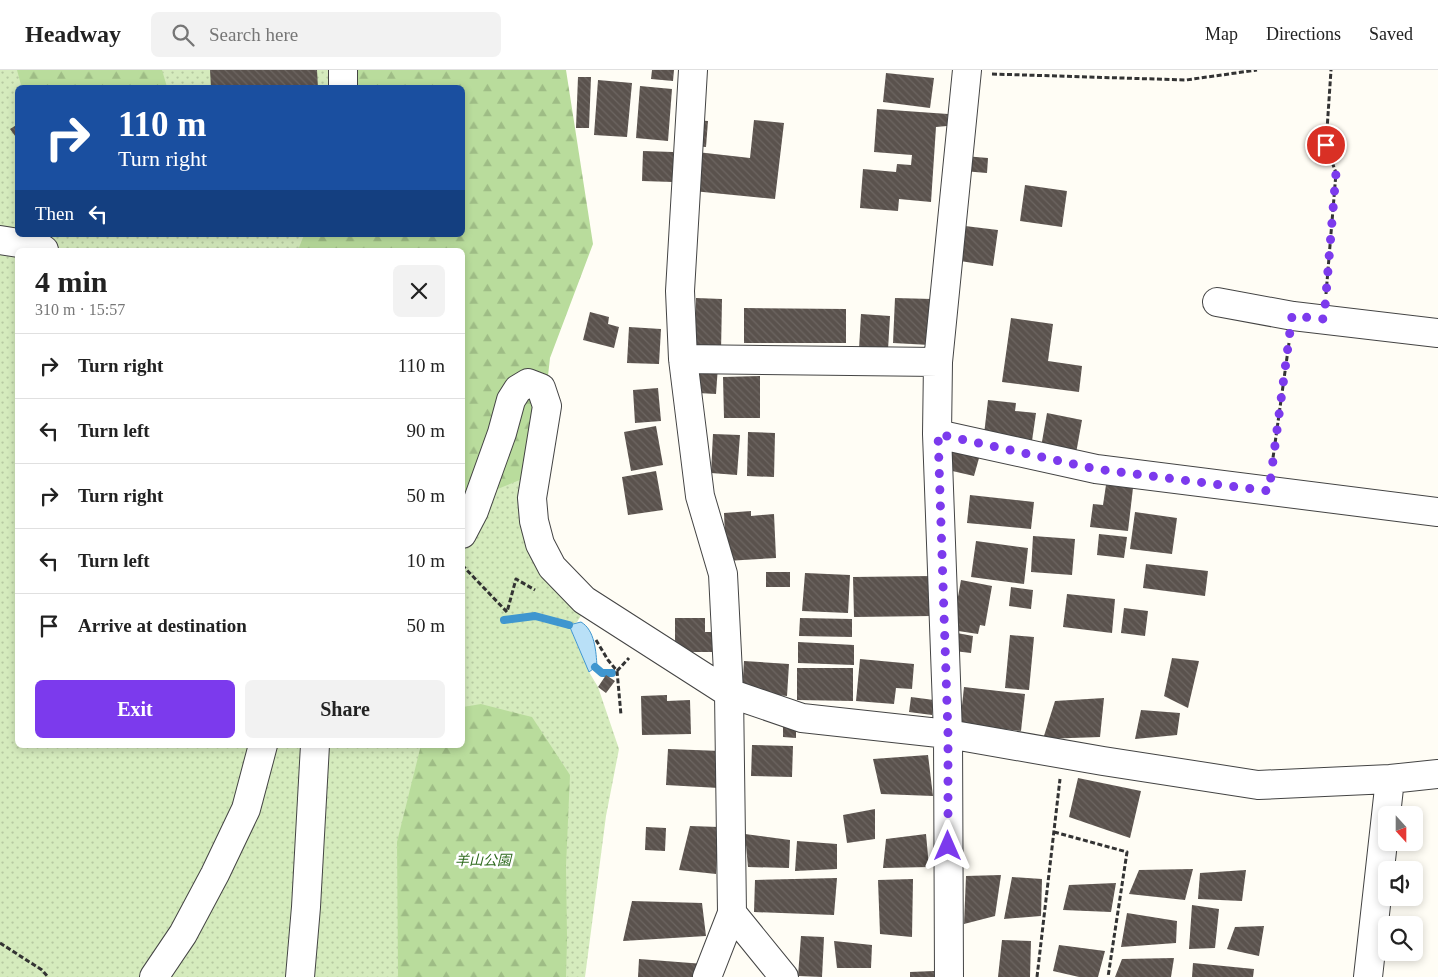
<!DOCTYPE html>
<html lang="en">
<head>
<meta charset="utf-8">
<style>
	body { margin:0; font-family:"Times New Roman","Noto Sans JP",serif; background:#f2f2f2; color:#222; height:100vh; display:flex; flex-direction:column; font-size:19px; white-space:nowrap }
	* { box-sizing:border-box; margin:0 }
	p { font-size:16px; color:#767676 }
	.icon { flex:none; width:28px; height:28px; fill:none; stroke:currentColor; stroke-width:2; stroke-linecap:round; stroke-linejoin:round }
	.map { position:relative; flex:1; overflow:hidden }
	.sheet { position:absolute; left:15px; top:178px; width:450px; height:500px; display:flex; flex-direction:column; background:#fff; border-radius:8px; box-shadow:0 2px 8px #0003 }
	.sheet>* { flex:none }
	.guide { position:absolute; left:15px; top:15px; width:450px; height:152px; border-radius:8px; box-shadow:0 2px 8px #0003; background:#1a4fa0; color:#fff; overflow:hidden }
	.needle { width:32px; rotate:159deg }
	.tools { position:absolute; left:1378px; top:736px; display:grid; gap:10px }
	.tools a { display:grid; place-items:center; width:45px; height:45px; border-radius:8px; background:#fff; box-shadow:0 2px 8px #0003; font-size:25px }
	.pin { position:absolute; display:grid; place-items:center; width:42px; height:42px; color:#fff; margin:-21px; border:2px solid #fff; border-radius:50%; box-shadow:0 1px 5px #0007 }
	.me { position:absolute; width:55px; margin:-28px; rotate:0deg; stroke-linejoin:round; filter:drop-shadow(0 0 4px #0008) }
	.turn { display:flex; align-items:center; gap:18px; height:105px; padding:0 20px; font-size:22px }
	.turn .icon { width:65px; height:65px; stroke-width:2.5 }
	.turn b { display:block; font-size:35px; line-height:42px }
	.then { display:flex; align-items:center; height:48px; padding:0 20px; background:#0003; gap:10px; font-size:19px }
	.round { display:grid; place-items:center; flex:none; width:52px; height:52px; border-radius:8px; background:#f2f2f2 }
	.head { display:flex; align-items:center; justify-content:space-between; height:85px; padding:0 20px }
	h1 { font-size:30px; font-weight:800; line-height:38px }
	.primary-button { display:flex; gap:10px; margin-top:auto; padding:10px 20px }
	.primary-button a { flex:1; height:58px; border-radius:8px; background:#7c3aed; color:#fff; font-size:20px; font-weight:800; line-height:58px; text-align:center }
	.primary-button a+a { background:#f2f2f2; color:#222 }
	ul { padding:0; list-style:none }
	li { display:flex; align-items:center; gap:15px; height:65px; padding:0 20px; border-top:1px solid #e0e0e0 }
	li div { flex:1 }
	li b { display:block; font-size:19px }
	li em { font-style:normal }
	header { display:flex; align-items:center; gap:30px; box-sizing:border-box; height:70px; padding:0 25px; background:#fff; border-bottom:1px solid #e0e0e0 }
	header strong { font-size:24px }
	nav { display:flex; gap:28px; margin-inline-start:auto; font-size:18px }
	.search { width:350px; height:45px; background:#f2f2f2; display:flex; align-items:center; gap:12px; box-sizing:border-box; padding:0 18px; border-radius:8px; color:#767676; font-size:19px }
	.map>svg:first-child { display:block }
	.grass { fill:url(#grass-dots); fill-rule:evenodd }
	.forest { fill:url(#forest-firs) }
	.water { fill:#b9e0f7; stroke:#3f96cf }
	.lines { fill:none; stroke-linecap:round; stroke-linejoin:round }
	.stream { stroke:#3f96cf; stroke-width:8 }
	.building { fill:url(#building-back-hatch) }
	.minor-casing { stroke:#444; stroke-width:30 }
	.path { stroke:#333; stroke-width:3; stroke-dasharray:5 2.5; stroke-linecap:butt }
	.minor { stroke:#fff; stroke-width:28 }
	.route { stroke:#7c3aed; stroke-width:9; stroke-dasharray:0 16.2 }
	.labels { text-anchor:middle; stroke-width:5; stroke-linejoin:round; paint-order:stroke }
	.park-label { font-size:14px; font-style:italic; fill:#2f6b1f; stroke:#fff }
</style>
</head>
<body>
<header>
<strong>Headway</strong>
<div class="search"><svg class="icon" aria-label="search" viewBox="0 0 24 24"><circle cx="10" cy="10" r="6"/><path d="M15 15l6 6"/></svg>Search here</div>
<nav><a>Map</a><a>Directions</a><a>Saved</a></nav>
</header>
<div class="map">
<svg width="1438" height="907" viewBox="0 0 1438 907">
	<defs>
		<pattern id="grass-dots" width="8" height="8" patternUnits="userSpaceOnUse" patternTransform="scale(1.25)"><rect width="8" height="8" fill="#d5ebbd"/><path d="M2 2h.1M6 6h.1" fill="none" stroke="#b6c8a1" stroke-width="1.8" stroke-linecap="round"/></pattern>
		<pattern id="forest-firs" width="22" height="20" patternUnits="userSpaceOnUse" patternTransform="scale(1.25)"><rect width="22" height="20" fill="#b9dc9c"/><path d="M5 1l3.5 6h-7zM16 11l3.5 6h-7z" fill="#9ebc85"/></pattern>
		<pattern id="building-back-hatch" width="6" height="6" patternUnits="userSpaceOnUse" patternTransform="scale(1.25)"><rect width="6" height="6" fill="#5a524d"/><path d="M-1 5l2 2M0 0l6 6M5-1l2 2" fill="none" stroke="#6d6662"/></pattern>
	</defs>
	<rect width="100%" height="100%" fill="#fffdf5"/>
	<path class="grass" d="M0 0H523L536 335 523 456 584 541 577 552 569 556 589 602 598 617 619 679 606 746 585 907H0ZM18 18H462V165H18ZM18 180H462V675H18Z"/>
	<path class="forest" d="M17 0H162L167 17H25L21 15Z
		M333 0H566L593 174 550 288 541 368 532 405 463 433 462 180H298L304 165H462V18L333 17Z
		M481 634 532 647 570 705 566 796 567 869 566 907H398L397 772 421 675H462L463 637Z"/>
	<path class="water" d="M581 552C595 560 596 582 597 596L589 602 569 555Z"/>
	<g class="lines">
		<path class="stream" d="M504 550 535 546 569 555
			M595 597 602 603H612"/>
	</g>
	<path class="building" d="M210 0H317L318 18H211Z
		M652 0H674L673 11 651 9Z
		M886 3 934 8 930 38 883 32Z
		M578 7H591L589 58H576Z
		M598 10 632 13 627 67 594 65Z
		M640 16 672 19 668 71 636 68Z
		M877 39 948 44 947 56 936 57 931 132 899 129 898 141 860 138 863 99 896 102 897 94 911 95 912 85 874 82Z
		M695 50 708 51 706 77 693 76Z
		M754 50 784 53 775 129 693 121 697 82 750 88Z
		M18 54V70L10 59Z
		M643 81 673 82V112L642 111Z
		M964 86 988 88 987 103 963 101Z
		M1025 115 1067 121 1062 157 1020 151Z
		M965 156 998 160 993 196 960 191Z
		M696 228 722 229 721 282H696Z
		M895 228 932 229 930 275 893 273Z
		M744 238 846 239V273H744Z
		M590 242 609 247 608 254 619 257 614 278 583 270Z
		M861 244 890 246 888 280 859 279Z
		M1011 248 1053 254 1048 291 1082 296 1079 322 1002 312Z
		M629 257 661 259 659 294 627 293Z
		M699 296H718L716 324 698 323Z
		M760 306V348H724L723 307Z
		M658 318 661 351 635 353 633 320Z
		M988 330 1016 333 1015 341 1036 343 1031 378 983 373Z
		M1047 343 1082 350 1075 389 1040 383Z
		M656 356 663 395 631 401 624 362Z
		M748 362 775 363 774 407 747 406Z
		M713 364 740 365 737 405 711 403Z
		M954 374 981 381 974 406 948 400Z
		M656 401 663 440 628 445 622 407Z
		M1106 415 1133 418 1128 461 1090 457 1093 434 1103 435Z
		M970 425 1034 432 1031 459 967 453Z
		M751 441V446L774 444 776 488 726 491 724 443Z
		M1135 442 1177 448 1172 484 1130 479Z
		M1099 464 1127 467 1124 488 1097 485Z
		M1033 466 1075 469 1072 505 1031 502Z
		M976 471 1028 478 1024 514 971 507Z
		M1146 494 1208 501 1205 526 1143 518Z
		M766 502H790V517H766Z
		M805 503 850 505 848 543 802 541Z
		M931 506V546L854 547 853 507Z
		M961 510 992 516 985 556 980 555 978 564 952 560Z
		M1011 517 1033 520 1031 539 1009 536Z
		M1067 524 1115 529 1112 563 1063 557Z
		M1124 538 1148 541 1145 566 1121 563Z
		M675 548H705V562H714V582H675Z
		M800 548 852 549V567L799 566Z
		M957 563 973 566 971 583 954 581Z
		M1010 565 1034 567 1029 620 1005 618Z
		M798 572 854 575V595L798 593Z
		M1172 588 1199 591 1188 638 1164 626Z
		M860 589 914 594 912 619 896 618 894 634 856 631Z
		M744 591 789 594 787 626 742 622Z
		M797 598H853V631L797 630Z
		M606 605 615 611 606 623 598 617Z
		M964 617 1025 624 1021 661 960 654Z
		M667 625V631L690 630 691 664 642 665 641 626Z
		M911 627 934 630 932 645 909 642Z
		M1104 628 1100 667 1043 669 1055 631Z
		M1141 640 1180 643 1177 665 1135 669Z
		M783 651 796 652V668L783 667Z
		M752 675 793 676 792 707 751 706Z
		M668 679 721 681 719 718 666 715Z
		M928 685 933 726 881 724 873 689Z
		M1078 708 1141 721 1130 768 1069 747Z
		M875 739V769L847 773 843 745Z
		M690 756 719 757 716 804 679 800Z
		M646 757 666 758 665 781 645 780Z
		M745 764 790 770 789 798 748 797Z
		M926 764 929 797 883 798 886 769Z
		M797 771 837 774V799L795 801Z
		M1193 799 1185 830 1129 824 1139 800Z
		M1246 800 1242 831 1198 829 1200 803Z
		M1001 805 995 846 964 854 966 806Z
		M1012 807 1042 809 1041 846 1004 849Z
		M837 808 834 845 754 842 755 810Z
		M913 809 912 867 880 864 878 810Z
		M1116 813 1111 842 1063 840 1069 815Z
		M632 831 702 833 706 866 623 871Z
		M1192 835 1219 839 1215 878 1189 879Z
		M1127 843 1177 851 1176 873 1121 877Z
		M1264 856 1259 886 1227 879 1235 857Z
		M801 866 824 867 822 907 798 906Z
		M1002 870 1031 871 1030 907H998Z
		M834 871 872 875 871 898H837Z
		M1059 875 1105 881 1098 907H1079L1053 901Z
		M1174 888 1171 907H1115L1122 889Z
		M639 889 704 894 699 907H638Z
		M1193 893 1254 899 1253 907H1192Z
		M934 901V907H910V902Z"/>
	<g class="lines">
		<g class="minor-casing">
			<path id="minor" d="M693 0 680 221 683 289 700 426 723 504 729 623 732 843 707 907
				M343 18V0
				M0 170 38 176 44 180
				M1217 232 1293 246 1438 263
				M683 289 938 292
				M937 364 1096 399 1438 442
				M462 464 474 441 502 363 511 330 518 319 528 313 541 318 547 336 532 428 534 451 540 474 552 497 584 530 729 623 802 648 948 664 1103 691 1258 715 1390 709 1438 704
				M732 843 784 907
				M154 907 183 864 215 804 246 739 263 675
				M300 907 306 837 315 675
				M949 907 948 664 937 364 938 292 967 0
				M1368 907 1390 709"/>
		</g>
		<path class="path" d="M992 4 1186 10 1257 0
			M1326 224 1336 103 1326 75 1331 0
			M1272 395 1289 273
			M462 495 507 542 516 509 535 520
			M596 570 608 590 617 601 621 645
			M617 601 629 588
			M1054 762 1127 782 1108 907
			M0 873 42 900 48 907
			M1037 907 1060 709"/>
		<use href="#minor" class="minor"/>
	</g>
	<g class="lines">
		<path class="route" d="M948 776V664L938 364 1096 399 1269 421 1292 246 1324 249 1336 103 1326 75"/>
	</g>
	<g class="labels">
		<g class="park-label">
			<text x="483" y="795">羊山公園</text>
		</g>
	</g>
</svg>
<div class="tools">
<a><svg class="needle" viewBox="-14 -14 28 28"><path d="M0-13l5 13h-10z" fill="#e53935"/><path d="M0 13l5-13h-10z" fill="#767676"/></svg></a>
<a><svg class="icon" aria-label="sound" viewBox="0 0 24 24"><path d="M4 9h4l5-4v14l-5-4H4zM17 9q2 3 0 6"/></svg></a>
<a><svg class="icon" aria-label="search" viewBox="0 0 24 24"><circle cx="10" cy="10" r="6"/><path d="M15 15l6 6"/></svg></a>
</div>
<div class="pin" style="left:1326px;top:75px;background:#d93025"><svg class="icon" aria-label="arrive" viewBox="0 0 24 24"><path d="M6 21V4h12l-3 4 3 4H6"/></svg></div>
<svg class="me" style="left:948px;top:776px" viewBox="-20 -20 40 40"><path d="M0-17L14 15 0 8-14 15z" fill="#7c3aed" stroke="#fff" stroke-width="4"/></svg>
<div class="guide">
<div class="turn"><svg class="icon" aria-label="right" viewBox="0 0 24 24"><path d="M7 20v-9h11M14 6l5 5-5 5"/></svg><div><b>110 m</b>Turn right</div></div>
<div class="then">Then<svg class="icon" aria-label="left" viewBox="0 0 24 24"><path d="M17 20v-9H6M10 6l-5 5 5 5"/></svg></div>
</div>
<section class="sheet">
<div class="head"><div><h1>4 min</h1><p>310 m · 15:57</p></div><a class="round"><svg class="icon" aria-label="close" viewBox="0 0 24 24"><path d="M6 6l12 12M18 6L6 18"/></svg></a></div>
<ul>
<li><svg class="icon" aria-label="right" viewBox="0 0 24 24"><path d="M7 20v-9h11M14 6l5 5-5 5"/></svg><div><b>Turn right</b></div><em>110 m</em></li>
<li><svg class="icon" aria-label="left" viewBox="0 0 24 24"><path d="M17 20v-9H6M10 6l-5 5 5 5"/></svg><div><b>Turn left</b></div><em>90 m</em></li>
<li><svg class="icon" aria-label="right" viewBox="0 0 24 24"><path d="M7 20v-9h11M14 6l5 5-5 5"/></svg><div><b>Turn right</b></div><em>50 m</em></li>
<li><svg class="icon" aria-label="left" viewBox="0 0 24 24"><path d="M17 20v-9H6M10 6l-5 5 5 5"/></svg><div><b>Turn left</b></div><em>10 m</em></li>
<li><svg class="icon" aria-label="arrive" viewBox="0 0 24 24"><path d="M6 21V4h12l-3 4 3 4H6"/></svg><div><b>Arrive at destination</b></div><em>50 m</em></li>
</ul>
<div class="primary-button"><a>Exit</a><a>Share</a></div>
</section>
</div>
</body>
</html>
